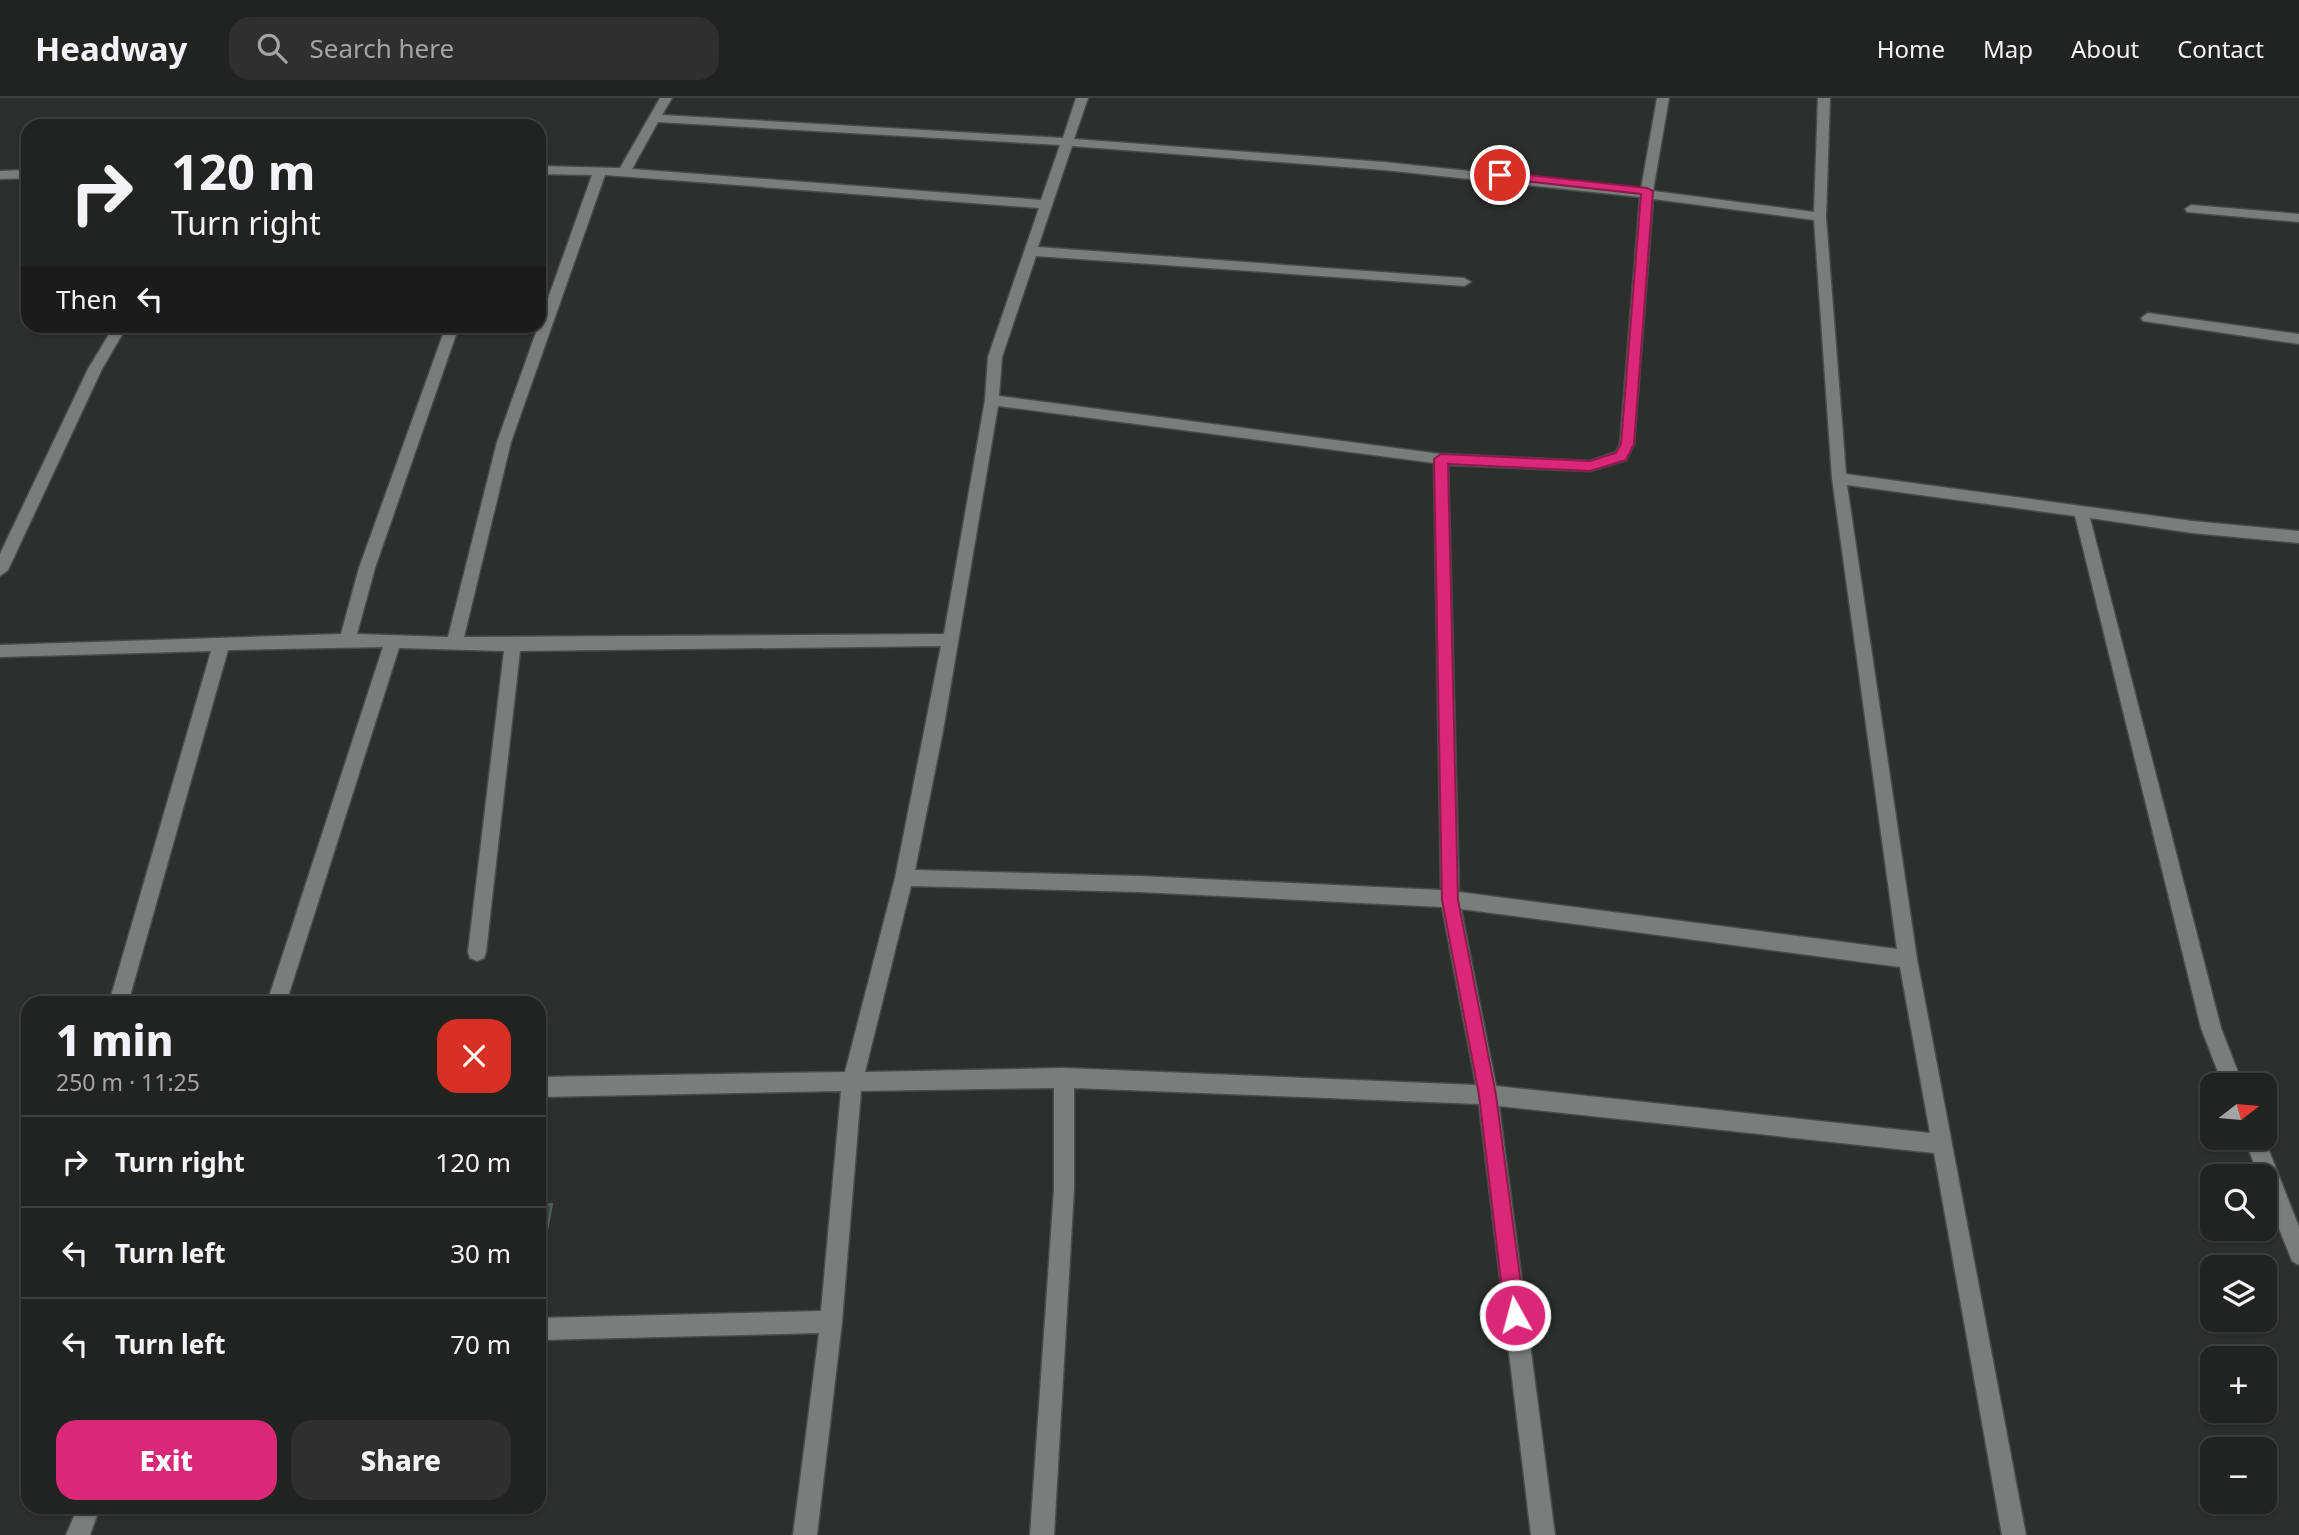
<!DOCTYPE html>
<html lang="en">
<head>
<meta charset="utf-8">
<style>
	body { margin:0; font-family:"Noto Sans",sans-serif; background:#2d302e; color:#f1f3f6; height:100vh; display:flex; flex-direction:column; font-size:26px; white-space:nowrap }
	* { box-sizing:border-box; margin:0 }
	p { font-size:23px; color:#a2a4a5 }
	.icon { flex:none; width:38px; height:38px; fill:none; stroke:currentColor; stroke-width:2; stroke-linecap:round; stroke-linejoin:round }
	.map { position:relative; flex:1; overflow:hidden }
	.sheet { position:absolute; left:21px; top:898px; width:525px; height:518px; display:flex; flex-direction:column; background:#202421; border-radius:21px; box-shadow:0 2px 5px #0004,0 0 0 2px #3d413f }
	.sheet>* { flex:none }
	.hud { position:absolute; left:21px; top:21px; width:525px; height:214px; border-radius:21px; box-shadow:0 2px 5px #0004,0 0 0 2px #3d413f; background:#202421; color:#f1f3f6; overflow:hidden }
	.needle { width:46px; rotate:74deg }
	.tools { position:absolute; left:2200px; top:975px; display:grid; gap:14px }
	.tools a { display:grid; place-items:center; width:77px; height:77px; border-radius:14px; background:#202421; box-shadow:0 2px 5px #0004,0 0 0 2px #3d413f; font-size:35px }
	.pin { position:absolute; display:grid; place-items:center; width:60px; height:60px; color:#fff; margin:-30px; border:4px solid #fff; border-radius:50%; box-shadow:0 2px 7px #0007 }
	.me { position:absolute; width:77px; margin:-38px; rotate:353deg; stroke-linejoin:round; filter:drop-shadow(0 0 5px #0008) }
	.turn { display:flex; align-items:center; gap:24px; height:147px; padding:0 35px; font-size:32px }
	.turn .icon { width:91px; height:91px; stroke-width:2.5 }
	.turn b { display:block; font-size:49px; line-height:60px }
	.then { display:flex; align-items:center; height:66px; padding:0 35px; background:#0003; gap:14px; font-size:26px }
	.round { display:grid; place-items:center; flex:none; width:74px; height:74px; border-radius:21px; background:#2d302e }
	.headline { display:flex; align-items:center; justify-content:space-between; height:119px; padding:0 35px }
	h1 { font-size:42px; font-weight:800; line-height:52px }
	.cta { display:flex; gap:14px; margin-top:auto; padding:14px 35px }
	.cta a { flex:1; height:80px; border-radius:21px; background:#db2777; color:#fff; font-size:28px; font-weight:800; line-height:80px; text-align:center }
	.cta a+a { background:#2d302e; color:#f1f3f6 }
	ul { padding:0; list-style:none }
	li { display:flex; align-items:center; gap:21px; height:91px; padding:0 35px; border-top:2px solid #3d413f }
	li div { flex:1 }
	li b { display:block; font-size:26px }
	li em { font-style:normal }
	header { display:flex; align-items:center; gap:42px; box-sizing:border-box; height:98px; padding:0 35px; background:#202421; border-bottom:2px solid #3d413f }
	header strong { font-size:33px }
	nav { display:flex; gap:38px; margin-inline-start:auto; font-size:24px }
	.search { width:490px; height:63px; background:#2d302e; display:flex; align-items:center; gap:18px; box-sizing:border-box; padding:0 24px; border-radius:21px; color:#a2a4a5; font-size:26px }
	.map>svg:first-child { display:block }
	.building { fill:#32503b; stroke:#595e5a; stroke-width:2 }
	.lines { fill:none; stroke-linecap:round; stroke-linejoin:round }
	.street-casing { stroke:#484c49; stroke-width:3 }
	.street { fill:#787e79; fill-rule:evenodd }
	.route { fill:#db2777; stroke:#8e194d; stroke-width:2 }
</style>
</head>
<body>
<header>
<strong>Headway</strong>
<div class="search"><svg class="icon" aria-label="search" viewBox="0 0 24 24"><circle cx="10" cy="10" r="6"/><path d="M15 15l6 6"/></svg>Search here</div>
<nav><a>Home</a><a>Map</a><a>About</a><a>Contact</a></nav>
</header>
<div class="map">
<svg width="2299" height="1437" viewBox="0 0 2299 1437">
	<rect width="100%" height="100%" fill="#2b302c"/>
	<path class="building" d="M552 1106 539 1176V1107Z"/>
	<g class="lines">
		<g class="street-casing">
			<path id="street" d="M660 0H672L662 17 1063 40 1076 0H1088L1074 41 1384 64 1641 91 1657 0H1669L1653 93 1814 114 1818 0H1830L1826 119 1846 376 2192 423 2299 433V445L2192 435 2090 420 2221 930 2243 987H2223L2201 930 2075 418 1847 387 1917 861 2026 1437H2002L1934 1055 1499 1008 1555 1437H1531L1479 1006 1074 990V1091L1054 1437H1030L1054 1091V990L861 993 842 1224 817 1437H793L819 1235 539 1242V1220L821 1213 841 993 539 999V979L845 974 895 780 941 548 520 553 486 854 484 860 477 863 470 860 468 854 504 553 399 550 286 905H267L383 549 228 552 128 905H109L211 553 0 559V547L341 536 359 470 446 228H459L375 470 357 536 448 539 497 344 592 77 539 76V68L620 70ZM658 24 1060 47 1041 102 632 71ZM1072 48 1384 72 1640 99 1620 346 1616 354 1590 363 1441 356 999 298 1002 259 1036 158 1464 188 1471 184 1464 180 1038 149ZM605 77 1039 110 988 259 985 302 944 536 464 539 511 344ZM1653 101 1814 122 1832 380 1897 851 1459 794 1448 367 1590 373 1626 362 1634 346ZM998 308 1434 365 1441 792 1139 778 915 772 943 633ZM911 788 1139 794 1442 809 1476 987 1064 970 865 974ZM1461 811 1900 869 1930 1035 1496 988Z
				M28 72V80L0 81V73Z
				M2191 107 2299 116V124L2187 114 2185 111Z
				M2148 215 2299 236V246L2143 223 2141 220Z
				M114 228H127L102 271 8 472 0 478V456L88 271Z
				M2244 1040H2264L2299 1129V1167L2292 1163 2264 1093V1078H2259Z
				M78 1409H100L90 1437H66Z"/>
		</g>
		<use href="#street" class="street"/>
	</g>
	<path class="route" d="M1500 74 1647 90 1653 93 1634 346 1626 362 1590 373 1448 366 1458 802 1496 997 1525 1217 1522 1224 1515 1227 1508 1224 1505 1217 1479 997 1442 802 1434 361 1441 356 1590 363 1616 355 1621 346 1641 96 1496 80V75Z"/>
</svg>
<div class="tools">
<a><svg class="needle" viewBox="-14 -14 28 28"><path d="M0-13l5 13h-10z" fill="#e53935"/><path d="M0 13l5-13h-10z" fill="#a2a4a5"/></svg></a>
<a><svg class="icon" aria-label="search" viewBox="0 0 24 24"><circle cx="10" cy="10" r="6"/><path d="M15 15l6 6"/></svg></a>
<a><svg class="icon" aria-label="layers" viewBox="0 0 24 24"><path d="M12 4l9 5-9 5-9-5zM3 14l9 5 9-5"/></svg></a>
<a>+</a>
<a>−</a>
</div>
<div class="pin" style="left:1500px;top:77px;background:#d93025"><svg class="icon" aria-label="arrive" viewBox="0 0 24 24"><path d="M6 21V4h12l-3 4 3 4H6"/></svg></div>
<svg class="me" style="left:1515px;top:1217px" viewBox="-20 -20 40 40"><circle r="17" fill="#db2777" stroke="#fff" stroke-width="3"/><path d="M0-11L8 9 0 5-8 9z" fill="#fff"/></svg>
<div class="hud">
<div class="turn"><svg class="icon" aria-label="right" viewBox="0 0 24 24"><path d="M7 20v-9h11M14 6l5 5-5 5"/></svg><div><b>120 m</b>Turn right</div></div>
<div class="then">Then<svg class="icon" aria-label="left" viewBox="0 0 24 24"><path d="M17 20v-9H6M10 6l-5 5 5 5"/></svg></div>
</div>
<section class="sheet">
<div class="headline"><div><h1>1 min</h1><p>250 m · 11:25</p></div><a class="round" style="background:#d93025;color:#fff"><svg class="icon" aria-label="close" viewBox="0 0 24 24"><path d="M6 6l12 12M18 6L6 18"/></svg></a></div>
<ul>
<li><svg class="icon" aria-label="right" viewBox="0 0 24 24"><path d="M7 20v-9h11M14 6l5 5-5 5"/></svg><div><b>Turn right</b></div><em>120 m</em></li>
<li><svg class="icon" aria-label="left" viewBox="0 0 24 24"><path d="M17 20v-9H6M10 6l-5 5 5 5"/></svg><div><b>Turn left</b></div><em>30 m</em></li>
<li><svg class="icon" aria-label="left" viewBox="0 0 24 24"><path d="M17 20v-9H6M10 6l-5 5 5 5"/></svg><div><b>Turn left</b></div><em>70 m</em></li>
</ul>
<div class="cta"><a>Exit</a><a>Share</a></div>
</section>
</div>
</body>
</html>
